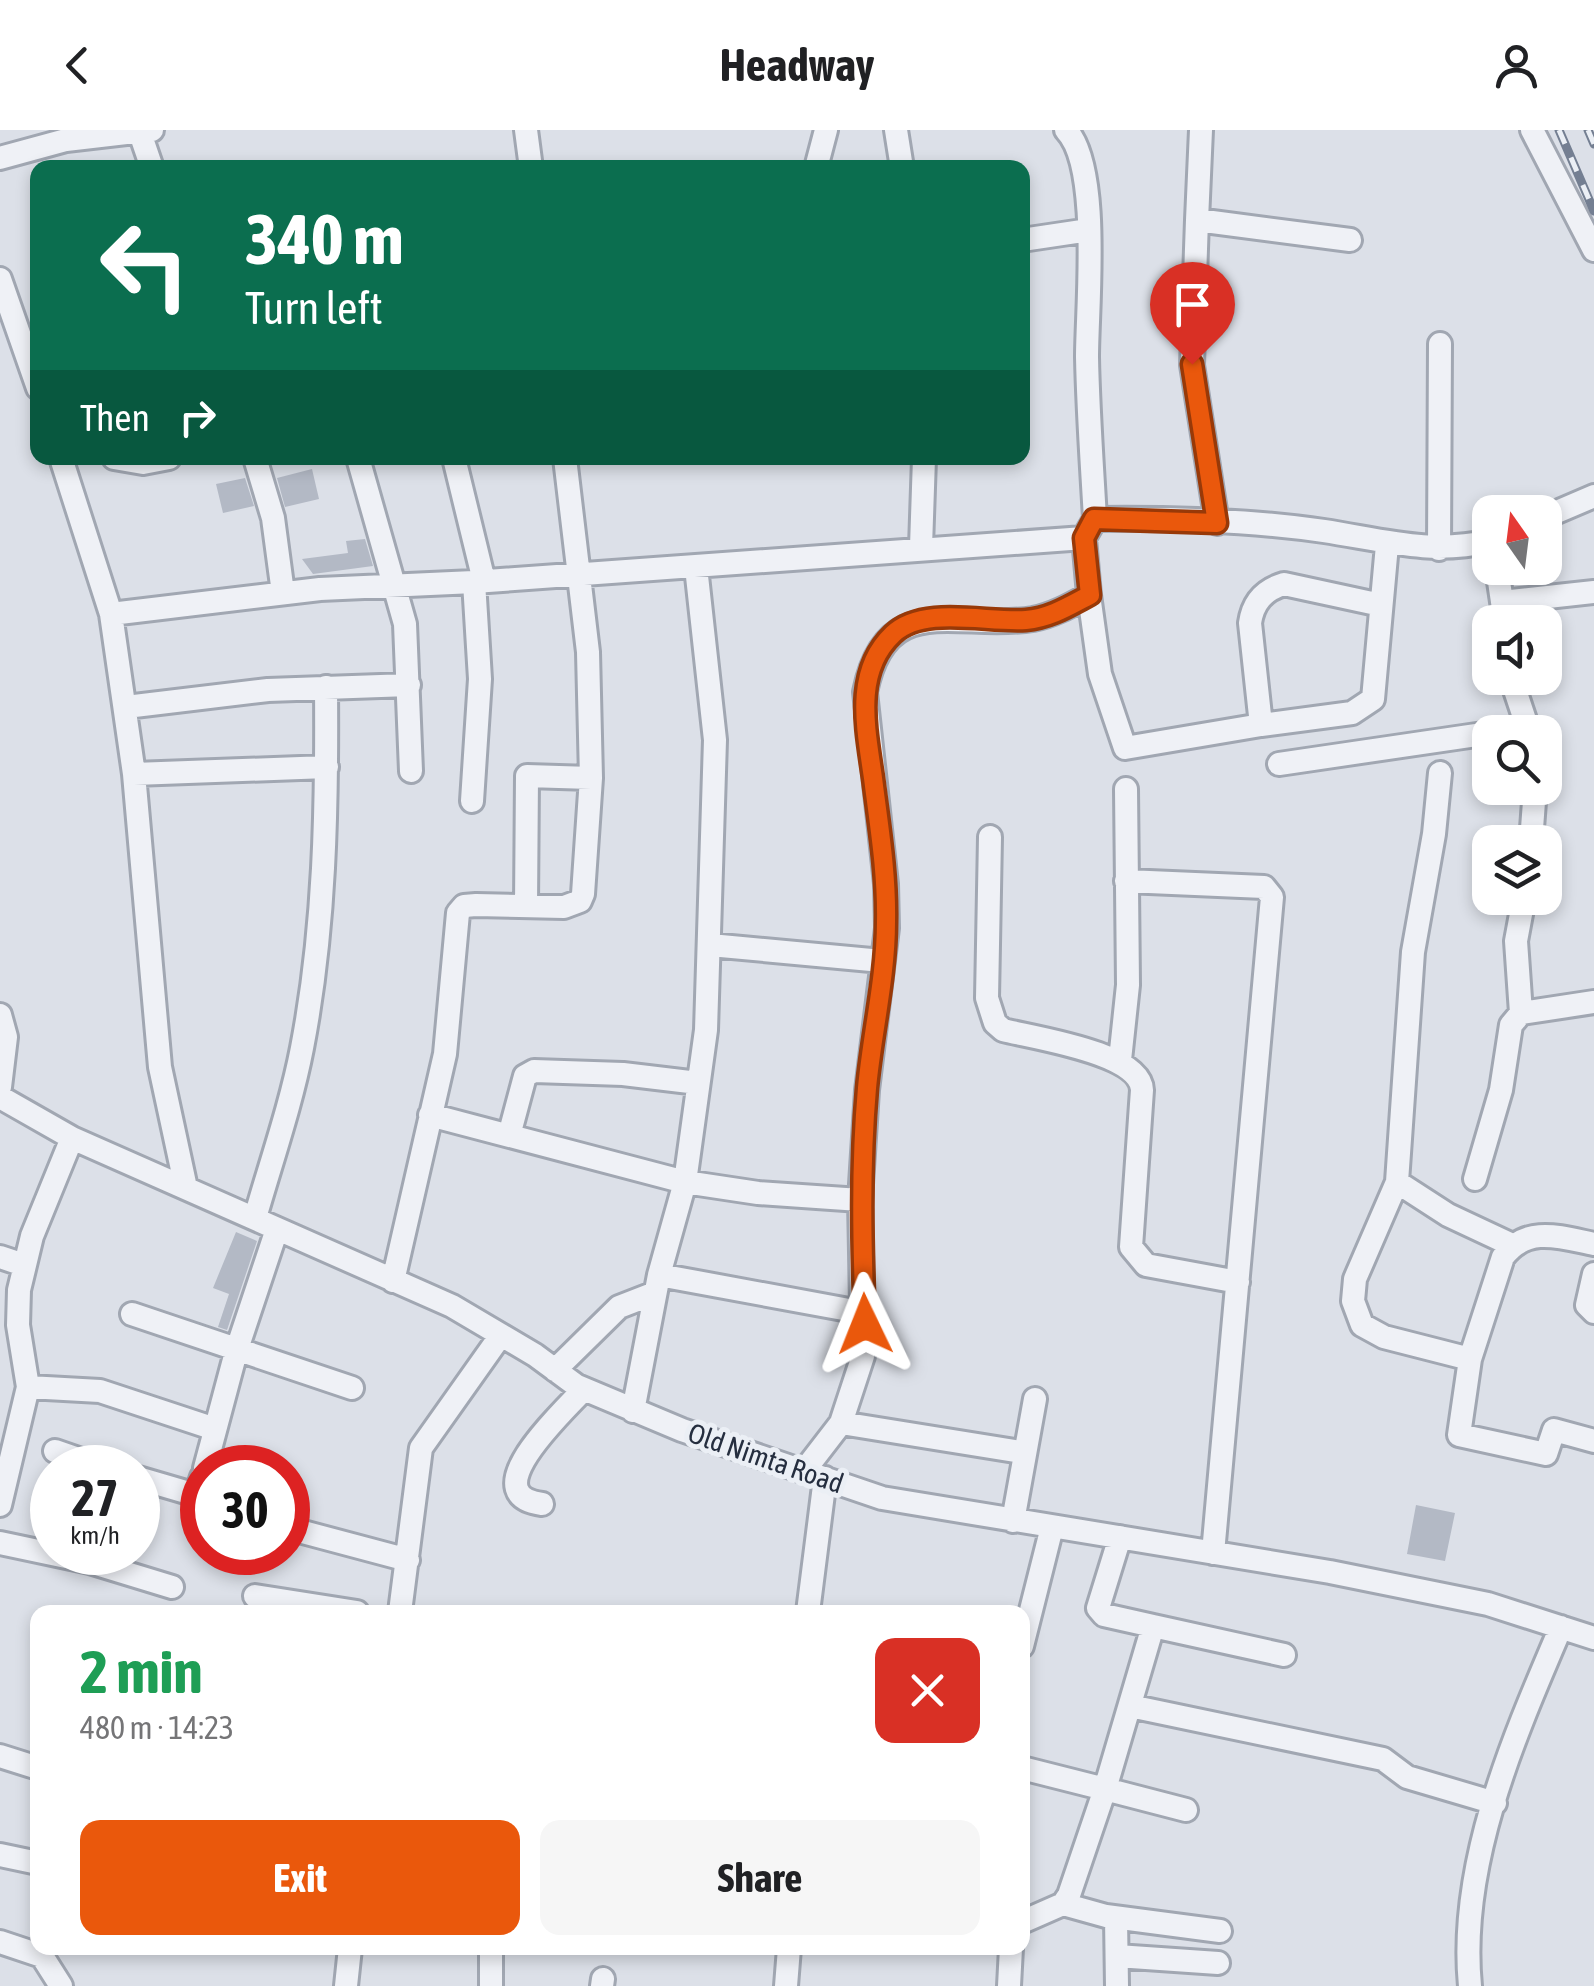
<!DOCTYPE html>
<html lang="en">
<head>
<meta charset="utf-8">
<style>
	body { margin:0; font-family:"Asap Condensed",sans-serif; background:#f6f6f6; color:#202124; height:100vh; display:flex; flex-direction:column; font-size:38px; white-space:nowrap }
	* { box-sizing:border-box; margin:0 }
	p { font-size:32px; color:#757577 }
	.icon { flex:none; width:55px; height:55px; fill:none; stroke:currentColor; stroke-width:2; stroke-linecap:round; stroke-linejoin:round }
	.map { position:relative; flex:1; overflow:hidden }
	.drawer { position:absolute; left:30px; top:1475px; width:1000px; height:350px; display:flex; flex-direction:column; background:#fff; border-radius:20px; box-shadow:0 5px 15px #0003 }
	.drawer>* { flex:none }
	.hud { position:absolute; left:30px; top:30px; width:1000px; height:305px; border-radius:20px; box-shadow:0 5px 15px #0003; background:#0b6e4f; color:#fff; overflow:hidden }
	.needle { width:65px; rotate:346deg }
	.controls { position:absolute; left:1472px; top:365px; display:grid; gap:20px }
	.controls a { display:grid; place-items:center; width:90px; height:90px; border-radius:20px; background:#fff; box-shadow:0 5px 15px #0003; font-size:50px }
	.speed { position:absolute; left:30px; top:1315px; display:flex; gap:20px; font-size:50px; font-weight:700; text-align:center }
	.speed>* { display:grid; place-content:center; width:130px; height:130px; border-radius:50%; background:#fff; box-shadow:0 5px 15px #0003; line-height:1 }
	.speed small { font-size:25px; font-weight:400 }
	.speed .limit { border:15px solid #d22; background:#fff; color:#111 }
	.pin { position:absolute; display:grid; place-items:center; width:85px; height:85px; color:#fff; margin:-102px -42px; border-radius:50% 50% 50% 0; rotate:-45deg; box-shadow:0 0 10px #0007 }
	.pin .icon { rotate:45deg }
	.me { position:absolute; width:110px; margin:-55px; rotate:358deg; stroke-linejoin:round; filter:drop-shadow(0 0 8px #0008) }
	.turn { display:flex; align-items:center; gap:35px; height:210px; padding:0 50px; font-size:45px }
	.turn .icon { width:130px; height:130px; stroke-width:2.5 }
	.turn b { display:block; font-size:70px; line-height:85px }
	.then { display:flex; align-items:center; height:95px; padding:0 50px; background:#0003; gap:20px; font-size:38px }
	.round { display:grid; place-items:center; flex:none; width:105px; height:105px; border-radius:20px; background:#f6f6f6 }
	.summary { display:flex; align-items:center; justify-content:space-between; height:170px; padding:0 50px }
	h1 { font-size:60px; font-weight:700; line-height:75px; color:#1e9e55 }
	.button { display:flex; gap:20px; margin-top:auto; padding:20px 50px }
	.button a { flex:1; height:115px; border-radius:20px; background:#ea580c; color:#fff; font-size:40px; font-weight:700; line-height:115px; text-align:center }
	.button a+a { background:#f6f6f6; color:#202124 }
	header { display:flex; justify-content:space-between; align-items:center; height:130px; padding:0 50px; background:#fff; font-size:45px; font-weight:700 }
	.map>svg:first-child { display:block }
	.building { fill:#b3b9c5 }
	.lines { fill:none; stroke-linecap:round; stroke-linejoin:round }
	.minor-casing { stroke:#a1a7b2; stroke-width:28 }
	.minor { stroke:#eff1f6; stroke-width:22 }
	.rail-casing { stroke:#747f92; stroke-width:9 }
	.rail { stroke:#ebeff5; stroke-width:5; stroke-dasharray:15; stroke-linecap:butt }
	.route-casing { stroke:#983908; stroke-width:25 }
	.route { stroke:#ea580c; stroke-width:18 }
	.labels { text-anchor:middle; stroke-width:10; stroke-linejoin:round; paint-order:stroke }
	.street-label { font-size:28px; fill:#252e3f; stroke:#ebeff5 }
</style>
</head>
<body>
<header><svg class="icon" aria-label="back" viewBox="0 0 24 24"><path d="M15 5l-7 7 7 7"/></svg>Headway<svg class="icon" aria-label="person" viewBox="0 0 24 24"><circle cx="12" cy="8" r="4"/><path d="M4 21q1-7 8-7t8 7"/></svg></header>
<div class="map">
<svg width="1594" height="1856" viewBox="0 0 1594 1856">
	<rect width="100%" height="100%" fill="#dce0e8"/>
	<path class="building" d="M312 339 319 369 285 377 277 348Z
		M245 348 254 376 223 383 216 354Z
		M365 409 373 436 313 444 302 429 348 423 346 411Z
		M236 1102 257 1111 227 1200 218 1197 229 1164 213 1158Z
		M1416 1375 1455 1383 1445 1431 1407 1424Z"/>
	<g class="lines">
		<g class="minor-casing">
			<path id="minor" d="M139 0 152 38
				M526 0 531 38
				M896 0 902 38
				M1066 0C1101 36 1087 176 1087 227 1088 281 1092 335 1095 389
				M1201 0 1197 90 1350 110
				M1532 0 1594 120
				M0 28 66 10 152 0
				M816 38 826 0
				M1197 90 1192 235 1217 393
				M1022 110 1089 100
				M0 149 38 258
				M61 328 111 484 134 644 160 937 186 1058
				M114 328 143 333 169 328
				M255 328 273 388 283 463
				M358 328 405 494 411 641
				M454 328 484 451
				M1545 387 1594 366
				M921 417 924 328
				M1439 419 1440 214
				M1497 438 1505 492
				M1089 465 1100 544 1125 618 1261 595
				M1502 472 1594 462
				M1381 475 1284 454C1264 460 1253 472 1250 493L1261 595 1352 583 1373 569 1387 415
				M111 484 320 459 474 452 1084 408
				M1511 548 1529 602
				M126 577 268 560 409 555
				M1279 634 1490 603
				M1440 643 1434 704 1413 822 1397 1052 1355 1149 1353 1171 1362 1195 1384 1207 1470 1229
				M134 644 327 637
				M472 671 480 549 474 452
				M990 707 987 868 995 893 1003 900C1035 908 1141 923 1142 960L1131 1117 1146 1135 1238 1152
				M1531 712 1535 658
				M1126 751 1264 757 1272 767 1213 1423
				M1524 768 1516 811 1521 883 1594 872
				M526 776 527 646 591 648
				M710 815 882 831
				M0 885 6 907 0 957
				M1120 930 1128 855 1126 659
				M0 967 72 1008 452 1176 535 1225 577 1256 682 1300 882 1368 1330 1442 1488 1474 1594 1508
				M430 985 685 1052 758 1063 860 1070
				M510 1002 525 946 534 941 623 944 698 953
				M1475 1049 1501 960 1511 895 1521 883
				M1397 1052 1448 1085 1512 1115
				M255 1088C271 1032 291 975 302 918 325 799 327 678 326 557
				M1594 1114C1560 1107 1527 1095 1503 1127L1470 1229 1459 1305 1546 1324 1554 1300 1594 1311
				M0 1127 24 1135
				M1594 1144 1587 1175 1594 1182
				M659 1145 865 1183
				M393 1151 445 924 458 783 464 776 476 775 564 777 580 771 583 764 591 648 588 522 565 328
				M132 1184 352 1258
				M555 1240 619 1177 655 1163
				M28 1257 100 1261 215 1299
				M633 1281 659 1145 685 1052 706 900 715 610 696 437
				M841 1293 1015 1321
				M55 1321 104 1338
				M205 1338 236 1222 277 1099
				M804 1341 841 1293 863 1226 860 1070 867 960 887 798 886 754 865 562C886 458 957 501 1033 489 1054 485 1071 475 1089 465L1084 408 1095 389C1170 388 1249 390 1324 401 1383 410 1430 425 1490 411
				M138 1348 196 1365 202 1347
				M542 1374C472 1365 564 1281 583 1260
				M0 1375 28 1257 18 1195 19 1160 32 1106 72 1008
				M1013 1391 1035 1269
				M288 1398 408 1430
				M1120 1407 1098 1478 1104 1485 1153 1496 1105 1659 1186 1680
				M0 1413 90 1432 172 1457
				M255 1466 357 1482
				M400 1482 421 1318 501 1205
				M808 1482 825 1348
				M1153 1496 1284 1525
				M1022 1516 1052 1397
				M1130 1576 1383 1629 1407 1647 1495 1673
				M0 1626 38 1638
				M1022 1638 1105 1659 1069 1765 1063 1774 1022 1792
				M0 1725 38 1733
				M1063 1774 1106 1786 1220 1801
				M1116 1788 1117 1856
				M0 1812 42 1826 61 1856
				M491 1818V1856
				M1117 1826 1218 1833
				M346 1856 350 1818
				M602 1856 603 1849
				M786 1856 789 1818
				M1009 1856 1011 1818
				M1470 1856C1458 1734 1514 1607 1561 1497"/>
		</g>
		<use href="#minor" class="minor"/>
		<g class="rail-casing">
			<path id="rail" d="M1559 0 1594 81
				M1588 0 1594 14"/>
		</g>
		<use href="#rail" class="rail"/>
	</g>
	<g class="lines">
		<g class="route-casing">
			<path id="route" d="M865 1194C862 1115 860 1038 867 958 872 904 886 847 886 792 887 743 879 696 873 648 866 598 853 542 893 504 924 475 987 493 1026 490 1050 488 1069 476 1090 465L1084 408 1094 389 1217 393 1192 234"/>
		</g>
		<use href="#route" class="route"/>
	</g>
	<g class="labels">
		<g class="street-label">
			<text transform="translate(766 1328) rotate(19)" y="10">Old Nimta Road</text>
		</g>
	</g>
</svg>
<div class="controls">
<a><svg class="needle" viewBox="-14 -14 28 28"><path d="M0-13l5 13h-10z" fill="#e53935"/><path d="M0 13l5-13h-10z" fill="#757577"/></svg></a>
<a><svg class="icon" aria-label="sound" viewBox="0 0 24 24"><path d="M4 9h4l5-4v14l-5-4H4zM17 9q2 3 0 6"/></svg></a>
<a><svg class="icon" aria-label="search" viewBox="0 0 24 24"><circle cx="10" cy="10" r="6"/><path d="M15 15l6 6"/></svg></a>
<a><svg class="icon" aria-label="layers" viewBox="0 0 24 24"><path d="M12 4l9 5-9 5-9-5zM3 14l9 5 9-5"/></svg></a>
</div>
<div class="speed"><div>27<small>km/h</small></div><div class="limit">30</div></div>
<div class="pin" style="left:1192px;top:234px;background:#d93025"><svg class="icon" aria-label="arrive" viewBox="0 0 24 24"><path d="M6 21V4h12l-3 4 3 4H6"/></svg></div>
<svg class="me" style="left:865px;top:1194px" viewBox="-20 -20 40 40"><path d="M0-17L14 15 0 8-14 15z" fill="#ea580c" stroke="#fff" stroke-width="4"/></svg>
<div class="hud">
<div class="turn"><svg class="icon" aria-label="left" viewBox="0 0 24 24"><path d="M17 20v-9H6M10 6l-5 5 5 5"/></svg><div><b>340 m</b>Turn left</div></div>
<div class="then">Then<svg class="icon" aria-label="right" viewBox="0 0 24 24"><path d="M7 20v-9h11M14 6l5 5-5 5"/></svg></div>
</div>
<section class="drawer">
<div class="summary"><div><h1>2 min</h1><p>480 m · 14:23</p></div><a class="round" style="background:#d93025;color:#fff"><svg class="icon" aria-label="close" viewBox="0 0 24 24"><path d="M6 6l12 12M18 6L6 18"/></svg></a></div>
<div class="button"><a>Exit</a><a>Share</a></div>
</section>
</div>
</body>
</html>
